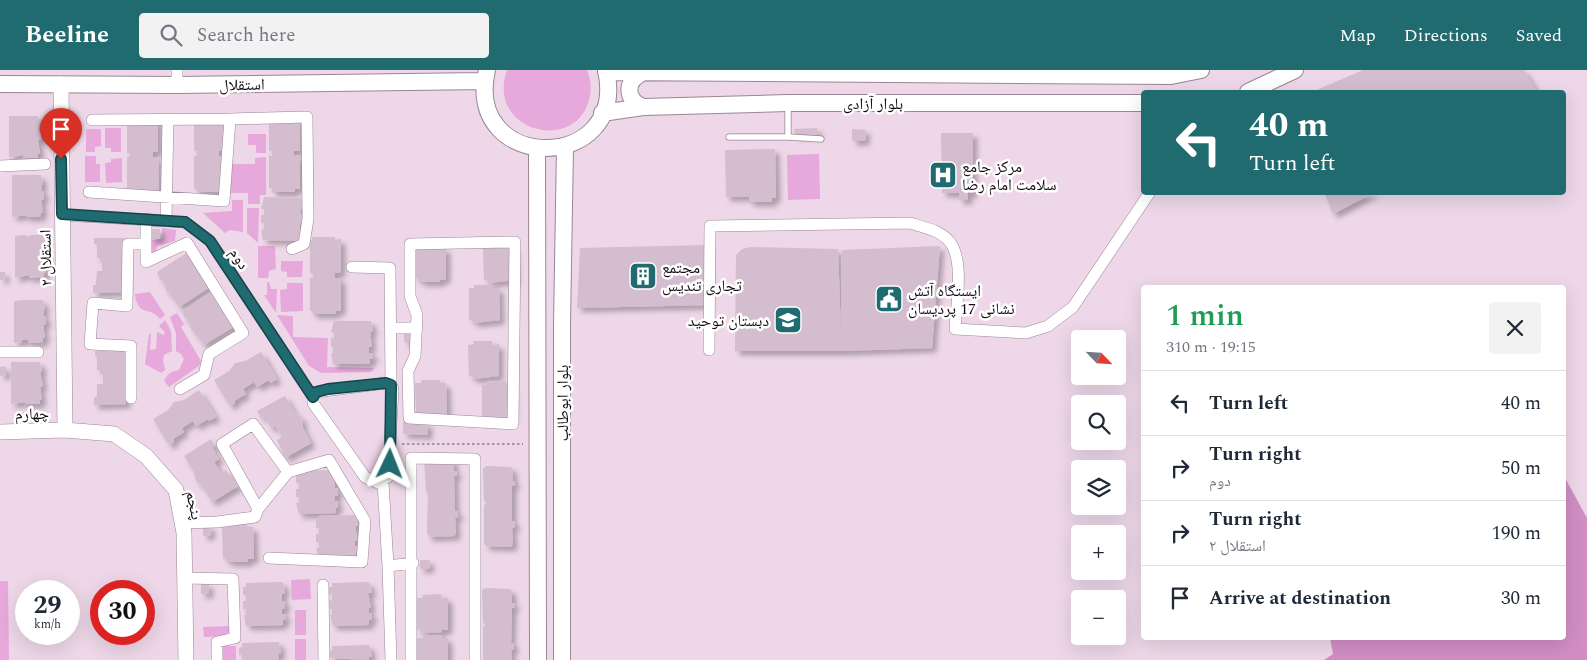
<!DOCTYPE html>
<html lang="en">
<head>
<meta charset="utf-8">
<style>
	body { margin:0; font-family:Spectral,"Noto Naskh Arabic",serif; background:#f2f2f3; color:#1f2937; height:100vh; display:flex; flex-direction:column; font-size:19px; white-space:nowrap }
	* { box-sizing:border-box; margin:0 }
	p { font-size:16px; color:#747a83 }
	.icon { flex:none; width:28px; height:28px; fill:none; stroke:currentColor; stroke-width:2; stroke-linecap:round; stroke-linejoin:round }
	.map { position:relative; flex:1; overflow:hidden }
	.sheet { position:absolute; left:1141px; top:215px; width:425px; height:355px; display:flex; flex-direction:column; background:#fff; border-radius:5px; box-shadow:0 5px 20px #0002 }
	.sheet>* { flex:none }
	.banner { position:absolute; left:1141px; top:20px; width:425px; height:105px; border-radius:5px; box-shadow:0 5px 20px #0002; background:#1f6b70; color:#fff; overflow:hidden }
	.needle { width:32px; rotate:115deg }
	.fabs { position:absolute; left:1071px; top:260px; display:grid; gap:10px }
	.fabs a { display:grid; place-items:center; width:55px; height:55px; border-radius:5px; background:#fff; box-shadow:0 5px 20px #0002; font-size:25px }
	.speed { position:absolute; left:15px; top:510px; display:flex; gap:10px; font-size:25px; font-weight:700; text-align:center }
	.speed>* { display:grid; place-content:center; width:65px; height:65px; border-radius:50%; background:#fff; box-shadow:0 5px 20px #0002; line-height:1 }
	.speed small { font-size:12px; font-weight:400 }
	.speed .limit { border:8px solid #d22; background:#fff; color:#111 }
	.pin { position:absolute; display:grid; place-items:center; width:42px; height:42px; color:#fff; margin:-51px -21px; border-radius:50% 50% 50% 0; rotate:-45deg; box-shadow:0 0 5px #0007 }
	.pin .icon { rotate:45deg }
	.me { position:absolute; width:55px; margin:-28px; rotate:2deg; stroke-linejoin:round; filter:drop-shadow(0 0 4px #0008) }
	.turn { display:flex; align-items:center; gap:18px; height:105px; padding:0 25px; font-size:22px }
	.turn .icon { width:65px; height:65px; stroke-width:2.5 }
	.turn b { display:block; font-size:35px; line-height:42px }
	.round { display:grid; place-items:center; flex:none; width:52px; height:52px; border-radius:5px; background:#f2f2f3 }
	.headline { display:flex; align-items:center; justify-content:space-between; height:85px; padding:0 25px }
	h1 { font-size:30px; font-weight:600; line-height:38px; color:#1e9e55 }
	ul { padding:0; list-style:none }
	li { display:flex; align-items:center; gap:15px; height:65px; padding:0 25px; border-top:1px solid #e0e1e3 }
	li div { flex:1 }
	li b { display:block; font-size:19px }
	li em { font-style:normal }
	header { display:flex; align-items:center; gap:30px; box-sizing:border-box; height:70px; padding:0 25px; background:#1f6b70; color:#fff }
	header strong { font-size:24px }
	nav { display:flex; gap:28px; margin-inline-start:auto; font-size:18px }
	.search { width:350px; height:45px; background:#f2f2f3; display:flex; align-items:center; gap:12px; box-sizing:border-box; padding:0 18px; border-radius:5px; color:#747a83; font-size:19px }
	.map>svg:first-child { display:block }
	.green { fill:#e7a9db }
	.forest { fill:#d18ec4 }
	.building { fill:#d3bdce; filter:url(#shadow) }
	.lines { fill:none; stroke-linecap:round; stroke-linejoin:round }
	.service-casing { stroke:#9a8696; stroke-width:7 }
	.minor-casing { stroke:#9a8696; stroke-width:12 }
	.tertiary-casing { stroke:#9a8696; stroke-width:16 }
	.secondary-casing { stroke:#9a8696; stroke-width:18 }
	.path { stroke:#a493a0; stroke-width:2; stroke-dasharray:2.5 2.5; stroke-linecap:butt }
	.service { stroke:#fff; stroke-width:5.5 }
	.minor { stroke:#fff; stroke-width:11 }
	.tertiary { stroke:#fff; stroke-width:15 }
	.secondary { stroke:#fff; stroke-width:16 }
	.route-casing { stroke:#144649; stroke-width:12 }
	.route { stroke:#1f6b70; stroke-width:9 }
	.labels { text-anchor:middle; stroke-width:5; stroke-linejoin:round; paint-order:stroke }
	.street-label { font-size:16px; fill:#130b11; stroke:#fff }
	.poi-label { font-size:16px; fill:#130b11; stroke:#fff; text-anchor:start }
</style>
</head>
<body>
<header>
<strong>Beeline</strong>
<div class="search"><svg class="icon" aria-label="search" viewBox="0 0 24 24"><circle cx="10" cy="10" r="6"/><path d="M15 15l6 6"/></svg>Search here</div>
<nav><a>Map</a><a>Directions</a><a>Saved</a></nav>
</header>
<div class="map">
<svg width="1587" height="590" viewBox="0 0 1587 590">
	<defs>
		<filter id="shadow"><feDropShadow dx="4.5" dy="4.5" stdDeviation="2.5" flood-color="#0004"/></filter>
	</defs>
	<rect width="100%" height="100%" fill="#edd7e8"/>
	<path class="green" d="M507 0H587C591 8 591 18 590 26 579 85 485 63 507 0Z
		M105 58H121V82H111V78H105Z
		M86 59H101V76L95 77V82H86Z
		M248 64H266V83H256V75H248Z
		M819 84 820 129 788 130 787 85Z
		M85 86H96V94H100V112H85Z
		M266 87V125H260V134H248V123H229V94H255V88Z
		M122 88V112L106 113 105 93 111 92V89Z
		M232 130H243V162L230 160 225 163 203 143 232 141Z
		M247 138H259L258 173 247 163Z
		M162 158 176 160 175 171 157 176 156 181 152 182V170L162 169Z
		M258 176H275L276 199 269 201 268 208H258Z
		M281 191H303L302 207H287V202L281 201Z
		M267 212H269L271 219H277L276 243 264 225H267Z
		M287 213H303V241L281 242 280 220 287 219Z
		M150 222 165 245 160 249C149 235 138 248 135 224Z
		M177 243 184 254 181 257 201 291 200 295 169 317 164 311C168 303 170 302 179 300L184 289 181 284 176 281V263L170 247Z
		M277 245 293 246V267L328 268 327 297 374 298 371 302 321 303 309 296Z
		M165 250 171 261 172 281 164 285 163 291 165 300 161 303 145 294 149 264H151L150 280 156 279 157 262 164 265 165 262 159 256Z
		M310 509 311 529 292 530 291 510Z
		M0 511H8L9 590H0Z
		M295 540H306V565H295Z
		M230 556 229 566 204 567 203 557Z
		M295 569H306V590H295Z
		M220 576H236V590H220Z"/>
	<path class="forest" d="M1564 406 1587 448V590H1324L1333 584 1330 568H1564Z"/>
	<path class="building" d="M1363 0H1524L1537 22H1312Z
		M9 46H38V50H40L38 62H41V69L38 70 40 84H38V88H23V85L9 88Z
		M300 47V81H294V86L300 85V119H295V122H272V118H269V85L272 86V81H269V48Z
		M225 48V81H219V86H225L220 122H197V119H194V86H197V81H194V49Z
		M158 49V82H153V87H158L159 121 127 120V87H130V83H127V50Z
		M817 58 818 64 795 65 794 59Z
		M852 59 866 60 865 71H852Z
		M941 63H973V123H968V130H959V123H942Z
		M775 79 776 128H772V132H749V127H726L725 80Z
		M12 105H41V109H43L41 121 44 122V129L41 130 43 143H41V147H26V145L12 147Z
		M1324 122H1375L1333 144Z
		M264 127 301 128 304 139H300L303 154H300V159H303L300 171 263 170 261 160 264 159V153H261V145H264V139H261Z
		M150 159H160V169H150Z
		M25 165 30 167V165H44V169H46L44 181 47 182V189L44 190 46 203H44V207L29 208V205L15 208V166Z
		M312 167H335V170L341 169V203H335V208H341V241H335L336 244H313V241H310V208H313V203H310V171L312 170Z
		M94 168H124L125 222 93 223V215H96L97 201H102V188H97V174H94Z
		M489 175H508V178H514L515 210 489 213V210H484L483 178H489Z
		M707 175 708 235 577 238 580 178Z
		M940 176 932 278 842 281H735L736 185 742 179 751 177 838 179 841 265 842 180Z
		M415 178H446V209L440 210V212H421L420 209H415Z
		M188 182 210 217 179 237 169 222 168 223 164 217 166 216 162 209 160 210 157 202Z
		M0 202H5V209L0 210Z
		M474 215H493V218H499L500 250 474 253V250H469V218H474Z
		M213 221 235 256 204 275 189 256 191 255 187 248 185 249 182 241Z
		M23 230H43V234H45L43 246 46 247V254L43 255 45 268H43V272L28 273V270H22V272L14 273V231Z
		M334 251H371L373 262H370L372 277H369V283H373V289H370V294H333L331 283H333V277H331V268H334V263L331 262Z
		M404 263H411V272H404Z
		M473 271H492V275L499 274V306L474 309 473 306H469L468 275 474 274Z
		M125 280 126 334 94 335V327H97V314H103V300H97V287L95 286V281Z
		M261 282 277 309 270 313 269 310 257 317 254 312 243 319 246 324 234 331 235 333 230 336 214 310 229 301 235 293 245 291Z
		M11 292H40V296H42V302H40L43 316 40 317 42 330H40V334H25V332L11 334Z
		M6 296V305L0 306V297Z
		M421 310H440V313H446L447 345H416L415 313H421Z
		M506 311V315H512L513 347H507V349L487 350V346H482V315H487V312Z
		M199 320 216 347 209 351 208 349 196 356 193 351 182 358 184 362 173 369 174 372 169 375 153 349 168 340 174 332 184 330Z
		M285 326 294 342 302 348 303 358 311 373 285 388 277 370 282 367 275 356 271 358 264 346 261 348 257 341Z
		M403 352 428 353V365L403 364Z
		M211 369 215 376 212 377 219 389 214 392 221 403 226 400 233 412 235 411 238 416 212 432 203 417 196 411 194 402 184 386Z
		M424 389 454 390V401H457V406H454L455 441H458V447L455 448 456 464 454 466 429 467 427 463 428 424 426 421Z
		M486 396 511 397 513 400V411H515V416H512V451H515V458H512L513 474 511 477 486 476 484 473V436L486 433 484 430 483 399Z
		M335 400 338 411H335V418H338V426H335V431H338V438H335L336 443 299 444 296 433H299V427H296V419H299V413H296V405H299L298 401Z
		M355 445 358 456H355L358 471H355V476H358V483H356V488L319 489 316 478H319V472H316V464H319V458H316V450H318V446Z
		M228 454H247V457H253L254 489H248V492H228V489H223L222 457H228Z
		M203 456H211L210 466H203Z
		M420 490H430L429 499H420Z
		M283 512 285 523 282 524V531H285V538L282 539V544H285L286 550H283V555L246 556 244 545H246V539H243V531H246V525H243V517H246V513Z
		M369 512 372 523H368L371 538H369V543H372V550H369V555L333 556 330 545H332V539H330L329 531 332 530V524L329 525V517H332V513Z
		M201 514H209V524H201Z
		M485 518 510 519 512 522V533H515L514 538H512L511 573H514V579L511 580 512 590H483V558L485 555 483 552 482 520Z
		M441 524V528H448V560H442V562L423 563 422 559 417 560V528H423L422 525Z
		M423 565H442V568H448V590H417V568H423Z
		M279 572 281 583 278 584 279 590H242V585H239V578L242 577V573Z
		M369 575 372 587H369V590L330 588 329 581H332V576Z"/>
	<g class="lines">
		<g class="service-casing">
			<path id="service" d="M788 35V67L821 69
				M729 67H788"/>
		</g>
		<g class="minor-casing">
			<path id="minor" d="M177 15V0
				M92 50 230 49
				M0 96 45 94
				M89 122 224 131 230 49 307 47 308 149 304 174 292 179
				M62 145 185 152 210 171 313 327
				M146 149V192L187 173 243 263 209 284 204 305 180 319
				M166 151 168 49
				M515 172 513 354 409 348 408 301 415 286 417 245 410 226V174Z
				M352 197 390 198 391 315
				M391 258H417
				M709 280 710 156 910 153C922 157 940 160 949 171 965 189 956 236 955 259L1026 263 1048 256 1073 237 1150 122
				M0 282H38
				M386 313 391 315 393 319 388 407 378 413 365 407 313 333V327L316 322Z
				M131 328V276L90 274 93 233 127 236 128 174H146
				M383 412 388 496 391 590
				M258 439 288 402 329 390 365 451 362 492 269 488
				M182 453 217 452 255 447 258 439 222 374 253 354 288 402
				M388 496 413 493
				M184 508 233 509 235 568 217 572V590
				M323 515 324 590
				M411 590V388L475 389V590"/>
		</g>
		<g class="tertiary-casing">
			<path id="tertiary" d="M61 14 65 360
				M0 362 65 360 114 364 146 386 176 420 184 463 186 590"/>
		</g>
		<g class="secondary-casing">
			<path id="secondary" d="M487 0C463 104 629 104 606 0
				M606 2 1171 6 1201 0
				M642 3C625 11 625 30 643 37
				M0 14 177 15 484 11
				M1248 22 1295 0
				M602 43 643 37 788 33H1144
				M537 79 538 590
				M562 590V255L565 77"/>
		</g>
		<path class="path" d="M402 374H523"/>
		<use href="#service" class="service"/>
		<use href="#minor" class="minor"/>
		<use href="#tertiary" class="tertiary"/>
		<use href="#secondary" class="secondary"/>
	</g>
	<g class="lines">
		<g class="route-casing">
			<path id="route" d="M61 89 62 144 185 152 210 171 313 327 316 322 328 319 386 313 391 315 390 394"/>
		</g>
		<use href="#route" class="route"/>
	</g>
	<defs>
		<g id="hospital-square" transform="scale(1.4375)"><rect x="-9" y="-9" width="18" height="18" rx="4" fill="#1f6b70" stroke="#fff"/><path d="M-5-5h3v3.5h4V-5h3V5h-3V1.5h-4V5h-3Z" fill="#fff"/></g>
		<g id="building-square" transform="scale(1.4375)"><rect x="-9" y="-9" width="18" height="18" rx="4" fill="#1f6b70" stroke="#fff"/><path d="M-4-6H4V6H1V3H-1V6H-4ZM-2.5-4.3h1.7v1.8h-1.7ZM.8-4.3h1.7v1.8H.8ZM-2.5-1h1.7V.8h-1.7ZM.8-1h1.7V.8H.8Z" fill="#fff"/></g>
		<g id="civic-square" transform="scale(1.4375)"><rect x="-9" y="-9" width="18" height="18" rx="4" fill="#1f6b70" stroke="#fff"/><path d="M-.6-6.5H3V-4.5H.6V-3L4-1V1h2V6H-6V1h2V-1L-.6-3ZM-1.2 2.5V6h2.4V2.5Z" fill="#fff"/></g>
		<g id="school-square" transform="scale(1.4375)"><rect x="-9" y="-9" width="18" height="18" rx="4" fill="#1f6b70" stroke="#fff"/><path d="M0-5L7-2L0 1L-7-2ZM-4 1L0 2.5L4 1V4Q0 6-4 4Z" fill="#fff"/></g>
	</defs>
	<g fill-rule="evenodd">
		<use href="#hospital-square" x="943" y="105"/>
		<use href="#building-square" x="643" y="206"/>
		<use href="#civic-square" x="889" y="229"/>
		<use href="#school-square" x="788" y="250"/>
	</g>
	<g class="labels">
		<g class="street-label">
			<text transform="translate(242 14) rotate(-1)" y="6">استقلال</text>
			<text x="873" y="39">بلوار آزادی</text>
			<text transform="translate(45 188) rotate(-91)" y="6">استقلال ۲</text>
			<text transform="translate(240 188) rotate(57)" y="6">دوم</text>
			<text transform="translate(562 333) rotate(-90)" y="6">بلوار ابوطالب</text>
			<text transform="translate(32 343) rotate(-1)" y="6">چهارم</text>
			<text transform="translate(195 435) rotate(78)" y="6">پنجم</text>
		</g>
		<g class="poi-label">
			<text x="962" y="102">مرکز جامع<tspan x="962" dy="18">سلامت امام رضا</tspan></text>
			<text x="662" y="203">مجتمع<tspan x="662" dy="18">تجاری تندیس</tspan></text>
			<text x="908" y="226">ایستگاه آتش<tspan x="908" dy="18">نشانی 17 پردیسان</tspan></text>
			<text x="769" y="256" text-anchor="end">دبستان توحید</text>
		</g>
	</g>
</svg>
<div class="fabs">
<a><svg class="needle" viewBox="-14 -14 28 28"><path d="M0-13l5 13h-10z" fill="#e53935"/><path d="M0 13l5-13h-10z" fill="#747a83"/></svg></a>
<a><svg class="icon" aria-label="search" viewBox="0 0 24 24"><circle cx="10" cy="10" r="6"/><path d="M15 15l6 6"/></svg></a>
<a><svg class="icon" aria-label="layers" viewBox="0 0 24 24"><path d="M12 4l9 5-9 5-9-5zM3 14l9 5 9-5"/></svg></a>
<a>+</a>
<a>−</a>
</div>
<div class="speed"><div>29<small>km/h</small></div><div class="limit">30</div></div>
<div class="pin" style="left:61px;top:89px;background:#d93025"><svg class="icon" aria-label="arrive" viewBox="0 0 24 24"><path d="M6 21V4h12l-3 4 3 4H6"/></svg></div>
<svg class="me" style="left:390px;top:394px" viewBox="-20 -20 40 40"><path d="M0-17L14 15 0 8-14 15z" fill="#1f6b70" stroke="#fff" stroke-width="4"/></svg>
<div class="banner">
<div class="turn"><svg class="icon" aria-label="left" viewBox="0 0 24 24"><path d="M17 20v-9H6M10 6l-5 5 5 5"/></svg><div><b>40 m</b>Turn left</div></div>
</div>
<section class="sheet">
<div class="headline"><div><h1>1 min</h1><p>310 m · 19:15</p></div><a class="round"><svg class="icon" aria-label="close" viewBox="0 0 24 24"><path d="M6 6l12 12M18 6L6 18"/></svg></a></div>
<ul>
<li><svg class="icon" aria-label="left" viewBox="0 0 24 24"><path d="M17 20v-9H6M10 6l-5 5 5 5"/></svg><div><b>Turn left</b></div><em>40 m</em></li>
<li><svg class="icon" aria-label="right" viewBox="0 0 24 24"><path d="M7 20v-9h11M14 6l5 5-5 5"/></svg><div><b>Turn right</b><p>دوم</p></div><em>50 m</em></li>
<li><svg class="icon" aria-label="right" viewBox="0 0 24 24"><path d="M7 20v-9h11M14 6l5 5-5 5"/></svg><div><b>Turn right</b><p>استقلال ۲</p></div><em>190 m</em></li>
<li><svg class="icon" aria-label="arrive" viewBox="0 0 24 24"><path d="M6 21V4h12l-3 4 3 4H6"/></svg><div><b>Arrive at destination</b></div><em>30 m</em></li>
</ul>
</section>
</div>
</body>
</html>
